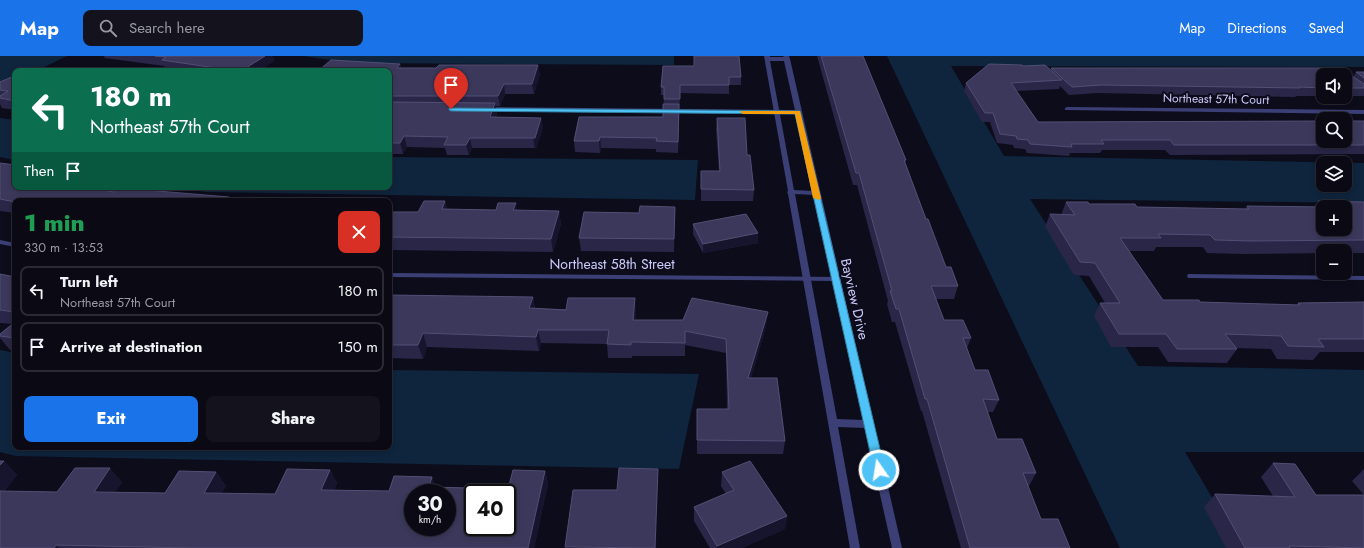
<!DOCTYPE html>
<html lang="en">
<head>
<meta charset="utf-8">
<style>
	body { margin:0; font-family:Jost,sans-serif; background:#13121d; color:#f1f3f6; height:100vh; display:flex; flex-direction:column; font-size:15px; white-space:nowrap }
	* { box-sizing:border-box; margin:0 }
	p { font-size:13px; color:#999aa0 }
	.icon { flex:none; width:22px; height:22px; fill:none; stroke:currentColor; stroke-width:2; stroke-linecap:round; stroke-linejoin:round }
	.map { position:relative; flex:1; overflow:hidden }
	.panel { position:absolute; left:12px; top:142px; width:380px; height:252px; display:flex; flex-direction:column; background:#0a0914; border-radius:8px; box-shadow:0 2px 6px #0003,0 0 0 1px #2a2a34 }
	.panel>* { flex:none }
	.banner { position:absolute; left:12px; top:12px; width:380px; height:122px; border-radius:8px; box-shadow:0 2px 6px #0003,0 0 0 1px #2a2a34; background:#0b6e4f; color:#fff; overflow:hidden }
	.buttons { position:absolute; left:1316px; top:12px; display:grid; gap:8px }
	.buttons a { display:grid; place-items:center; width:36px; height:36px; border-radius:8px; background:#0a0914; box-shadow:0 2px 6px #0003,0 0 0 1px #2a2a34; font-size:20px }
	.speed { position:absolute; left:404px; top:428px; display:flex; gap:8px; font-size:20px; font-weight:700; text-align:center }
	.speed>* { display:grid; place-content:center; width:52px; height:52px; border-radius:50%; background:#0a0914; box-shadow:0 2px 6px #0003,0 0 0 1px #2a2a34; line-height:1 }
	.speed small { font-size:10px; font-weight:400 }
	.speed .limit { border:2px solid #111; border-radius:6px; background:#fff; color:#111 }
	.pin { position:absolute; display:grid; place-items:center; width:34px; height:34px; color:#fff; margin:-41px -17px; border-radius:50% 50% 50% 0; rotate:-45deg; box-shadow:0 0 4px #0007 }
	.pin .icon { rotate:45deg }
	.me { position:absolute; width:44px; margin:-22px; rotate:347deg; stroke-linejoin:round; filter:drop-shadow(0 0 3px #0008) }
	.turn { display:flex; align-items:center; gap:14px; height:84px; padding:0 12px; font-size:18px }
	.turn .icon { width:52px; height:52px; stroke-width:2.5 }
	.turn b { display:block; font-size:28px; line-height:34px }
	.then { display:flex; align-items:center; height:38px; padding:0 12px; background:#0003; gap:8px; font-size:15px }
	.round { display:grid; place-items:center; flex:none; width:42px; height:42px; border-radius:8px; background:#13121d }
	.headline { display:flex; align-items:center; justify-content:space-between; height:68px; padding:0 12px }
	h1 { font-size:24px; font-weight:800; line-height:30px; color:#1e9e55 }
	.cta { display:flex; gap:8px; margin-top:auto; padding:8px 12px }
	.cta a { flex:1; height:46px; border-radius:8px; background:#1a73e8; color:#fff; font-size:16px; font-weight:800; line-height:46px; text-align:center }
	.cta a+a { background:#13121d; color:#f1f3f6 }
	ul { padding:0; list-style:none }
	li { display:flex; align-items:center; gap:12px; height:50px; margin:0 8px 6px; padding:0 4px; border:2px solid #2a2a34; border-radius:8px }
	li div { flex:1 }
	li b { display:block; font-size:15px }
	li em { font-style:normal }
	header { display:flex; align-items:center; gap:24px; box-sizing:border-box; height:56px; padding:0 20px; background:#1a73e8; color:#fff }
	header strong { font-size:19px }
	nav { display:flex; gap:22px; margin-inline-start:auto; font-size:14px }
	.search { width:280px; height:36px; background:#13121d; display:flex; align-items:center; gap:10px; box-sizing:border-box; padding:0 14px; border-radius:8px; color:#999aa0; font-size:15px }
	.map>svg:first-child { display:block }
	.water { fill:#0f253d; fill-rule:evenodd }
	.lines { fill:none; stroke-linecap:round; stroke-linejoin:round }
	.minor { fill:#3b3f76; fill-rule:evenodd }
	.tertiary { fill:#3b3f76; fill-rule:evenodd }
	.wall { fill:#292648 }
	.shaded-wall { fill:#17142e }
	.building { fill:#3b385b; stroke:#514f74; fill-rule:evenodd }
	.route { fill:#4fc3f7; stroke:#337fa1 }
	.slow { fill:#f59e0b }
	.labels { text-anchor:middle; stroke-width:4; stroke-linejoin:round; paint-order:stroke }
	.far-street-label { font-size:12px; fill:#cbcbfb; stroke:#0d0c1b }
	.street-label { font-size:14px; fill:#cbcbfb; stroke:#0d0c1b }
</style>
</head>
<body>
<header>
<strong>Map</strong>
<div class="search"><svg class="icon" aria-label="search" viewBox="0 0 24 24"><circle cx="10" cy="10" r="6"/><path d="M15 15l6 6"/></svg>Search here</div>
<nav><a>Map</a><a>Directions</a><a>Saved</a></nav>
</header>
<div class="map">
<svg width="1364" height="492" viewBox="0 0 1364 492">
	<rect width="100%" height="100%" fill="#0d0c1b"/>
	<path class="water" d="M0 0H67L36 15H15V25L0 32Z
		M303 0H674V9L351 7Z
		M887 0H1364V11L951 10 1004 100 1364 107V147L1030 143 1138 310 1364 314V396H1185L1242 492H1120ZM1323 107H1345V129H1323Z
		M0 62 15 64V104L0 101Z
		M389 101 698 104 695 144 205 136 177 131H389Z
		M0 294 15 297V391H389V314L699 318 679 413 16 400 0 396Z"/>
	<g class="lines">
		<path class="minor" d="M487 51 798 54 801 56 798 58 485 54V52Z
			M1067 51 1364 54V58L1065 54V52Z
			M0 184 15 187V191L0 188Z
			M389 217 836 221 840 223 836 225 389 221Z
			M1188 218 1364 220V224L1191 222H1188L1187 220Z"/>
		<path class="tertiary" d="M764 0H770V1H784L783 0H789L790 3 902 492H892L865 372 838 371 860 492H850L788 138 787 136 788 135ZM770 5H784L813 135 794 134ZM795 138 814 139 863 364 837 363Z"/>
	</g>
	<path class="wall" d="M104 0H272L274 5 259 15H177L166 13 164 10 105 2Z
		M817 0H863L906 104 905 108 926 163 946 211 958 230 954 243H936L944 264 971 282 967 292 975 314 999 344 993 356H987L997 383 1036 417 1029 430H1028L1041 463 1070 492H961L922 355H921L895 266H892L887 248 888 245 857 129H853Z
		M400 8 401 12 540 18 534 38H505L500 50H496L497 57 496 61 541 62 543 72 536 92H472L469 99H447L445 92 407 91 403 98H389V15Z
		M989 8 1022 9 1023 10 1045 9 1051 14V12H1340L1353 21 1356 16H1364V40H1345V19H1323V40H1296L1295 41 1098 37 1069 39 1060 30 1059 33 1016 35 1038 66 1323 65V85H1345V65H1364V98L1170 99 1165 94H1102L1100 97H1070L1069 100 1027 97 1025 93 1014 92 1013 89 997 87 990 66H982L964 35 966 27Z
		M663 10 741 21V29H729V38L680 37 678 97 656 96V93L601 92 600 97 575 96 574 85 663 61 664 39H661V31Z
		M15 20V54L2 52 0 48V26Z
		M717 62 747 99 754 134 753 145H701V115H719L716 73Z
		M0 107 15 131 114 136 151 135 229 141 231 145H15V157L0 155Z
		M445 145 447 153 559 155 561 168 553 196 389 194V156H418Z
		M1318 145 1364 146V197H1345V195H1323V197L1244 198 1207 197 1203 191H1156L1154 195H1129L1163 244 1200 246 1297 249 1298 247 1364 246V296H1320L1313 304 1277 303 1271 293 1236 292 1237 293 1227 307 1168 306 1158 291H1111L1094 260 1100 247H1105L1089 220 1074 219 1045 171 1050 158 1061 159 1066 146 1089 148 1137 151 1245 153 1247 150 1314 151Z
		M675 151 674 196 581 195 579 182 639 157Z
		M693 168 758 177V187L703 197 693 178Z
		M0 218 15 221V294H10L0 282V278L12 268 0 267Z
		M389 239 533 241 535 252 636 256 635 264 766 270 751 322 785 385 783 398H697V353H727L726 297 685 289V300H632V302H608L607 288 541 287 539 295 427 291 423 303 389 302Z
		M4 405 17 419 4 435 57 436 122 426 115 436 165 437 216 416 226 430 221 438H275L330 414 337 427 334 434 389 435 432 421 436 431 508 433 545 415 548 428 534 492H0Z
		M1273 407 1316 439H1364L1352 425 1364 413V492H1226L1204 451 1215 438 1273 440 1261 421Z
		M722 416 787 460 785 473 742 492H710L694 465V451L726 438 721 430Z"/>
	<path class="shaded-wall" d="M265 0H272L274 5 259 15H241Z
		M400 8 402 17 397 12Z
		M538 9 540 18 534 38 532 28Z
		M504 28 505 38 500 50 498 40Z
		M495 47 497 57 491 71 490 61Z
		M541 62 543 72 536 92 535 93 533 82Z
		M404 80 407 91 403 98 400 87Z
		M600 81 601 92 600 97 599 85Z
		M470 82 472 92 469 99 466 89Z
		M229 141 231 145H226Z
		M445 145 448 159 442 153Z
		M516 147 518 160 513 154Z
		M675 151V164L674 196V183Z
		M559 155 561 168 553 196 551 183Z
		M758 177V187L703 197V188Z
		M533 241 535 255 529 252Z
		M635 242 636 256 634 278 633 264Z
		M768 256 766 270 747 336 748 322Z
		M538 274 541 287 539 295 536 281Z
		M423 277 427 291 423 303 418 289Z
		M4 405 17 419 0 439V409Z
		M110 412 122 426 106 449 94 436Z
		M658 413V427L656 492H655Z
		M330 414 337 427 329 447 321 434Z
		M545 415 548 428 534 492H528Z
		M216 416 226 430 214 451 204 437Z
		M432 421 438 434 429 431Z
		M787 460 785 473 742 492H717V490Z
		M56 489 59 492H54Z"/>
	<path class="building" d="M155 0H265L241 15H236L162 4 166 1Z
		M694 0H739L741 21H729V29H680V43H664V31H661L663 10H694Z
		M821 0H863L906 104H904L926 163H928L946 211H951L958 230H931L944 264H963L971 282H963L975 314H988L999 344 983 343 997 383H1022L1036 417H1023L1041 463H1058L1070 492H970L927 343H925L899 253H896L890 235H892L859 117H856Z
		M331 4 400 8 397 12H436L439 9H538L532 28H504L498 40H389V15H318Z
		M989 8 1022 9 1023 10 1045 9 1062 24 1011 27 1038 66 1323 65V85H1345V65H1364V89H1174L1170 84H1101L1104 88H1071L1072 91 1030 88 1028 84 1017 83 1016 80 1000 78 993 57H985L966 27Z
		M1051 12H1340L1364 28V32H1345V19H1323V32L1299 31 1300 32 1101 29 1072 31Z
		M1356 16H1364V22Z
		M14 20H15V45L0 42V40L8 35 0 34V26Z
		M389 46 495 47 490 61 541 62 535 82H470L466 89H444L448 81 404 80 400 87H389Z
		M663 48H679L678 86 656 85 657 82 600 81 599 85H574L579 61H663Z
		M717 62H745L747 99H750L754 134 701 133V115H720Z
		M0 107 15 109V131H84L114 136 120 131H145L150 132 146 134 229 141 226 145H15V146L0 143Z
		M424 145H445L442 153 496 154 498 147H516L513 154 559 155 551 183 389 181V156H418Z
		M1318 145 1364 146V184L1252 185 1215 184 1210 179 1158 178 1161 182H1120L1163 244H1199L1200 246 1300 249 1298 247 1364 246V283H1318L1324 291 1288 290 1281 280 1225 278 1237 293H1177L1166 278H1119L1100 247H1120L1095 207 1080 206 1050 158 1075 159 1066 146H1088L1089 148H1135L1137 151 1249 153 1247 150 1324 151ZM1323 151H1345V173H1323Z
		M640 150 675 151 674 183 579 182 584 156 639 157Z
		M746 158 758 177 703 188 693 168Z
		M0 218 15 221V256L0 254Z
		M389 239 533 241 529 252 566 254 568 242H635L633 264H683L692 242 768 256 748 322H777L785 385 697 384V353H729L726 283 685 275V287L631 286V289L607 288 609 274H538L536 281 423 277 418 289H389Z
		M15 266V282L0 280V278Z
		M0 405H4L0 409Z
		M750 405 787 460 717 490 694 451 734 434 722 416Z
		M1273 407 1295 408 1316 439H1364V492L1289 490 1290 492H1245L1215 438 1295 441Z
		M75 412H110L94 436 165 437 179 415 216 416 204 437 275 438 287 413 330 414 321 434 389 435 394 420 432 421 429 431 508 433 513 414 545 415 528 492H190L56 489 54 492H0V435L57 436ZM413 437H447V471H413ZM473 437H507V471H473Z
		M619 412 658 413 655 492 565 491 573 434H617Z"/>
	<path class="route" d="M449 52 800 55 885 414 883 418H875L874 414 795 58 451 55 449 54Z"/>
	<path class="slow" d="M741 55H800L821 142 820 144 813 142 795 58H743L740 56Z"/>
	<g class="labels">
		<g class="far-street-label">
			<text transform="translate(1216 43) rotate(1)" y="4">Northeast 57th Court</text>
		</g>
		<g class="street-label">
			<text x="612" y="213">Northeast 58th Street</text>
			<text transform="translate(855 243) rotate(77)" y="5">Bayview Drive</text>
		</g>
	</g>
</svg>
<div class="buttons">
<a><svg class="icon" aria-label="sound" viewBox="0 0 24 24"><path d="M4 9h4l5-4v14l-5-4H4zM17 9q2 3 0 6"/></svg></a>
<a><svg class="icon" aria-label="search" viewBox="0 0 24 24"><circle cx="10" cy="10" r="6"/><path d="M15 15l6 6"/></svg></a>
<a><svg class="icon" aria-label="layers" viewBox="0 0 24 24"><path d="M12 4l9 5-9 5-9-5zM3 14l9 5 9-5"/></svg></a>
<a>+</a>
<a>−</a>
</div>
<div class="speed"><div>30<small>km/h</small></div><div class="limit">40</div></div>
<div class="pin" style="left:451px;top:53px;background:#d93025"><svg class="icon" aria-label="arrive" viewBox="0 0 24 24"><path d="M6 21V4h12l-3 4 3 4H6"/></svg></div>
<svg class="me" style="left:879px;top:414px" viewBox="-20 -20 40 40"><circle r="17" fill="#4fc3f7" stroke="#fff" stroke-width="3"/><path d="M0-11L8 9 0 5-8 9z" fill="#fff"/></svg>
<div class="banner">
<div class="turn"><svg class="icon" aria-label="left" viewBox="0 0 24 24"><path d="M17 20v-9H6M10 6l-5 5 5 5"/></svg><div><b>180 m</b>Northeast 57th Court</div></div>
<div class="then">Then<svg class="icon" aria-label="arrive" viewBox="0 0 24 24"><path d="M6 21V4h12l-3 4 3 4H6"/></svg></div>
</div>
<section class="panel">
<div class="headline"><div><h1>1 min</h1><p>330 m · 13:53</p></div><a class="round" style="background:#d93025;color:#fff"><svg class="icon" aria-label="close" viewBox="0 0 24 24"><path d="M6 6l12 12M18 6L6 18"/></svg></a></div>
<ul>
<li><svg class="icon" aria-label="left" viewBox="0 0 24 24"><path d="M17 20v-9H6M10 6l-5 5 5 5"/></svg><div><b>Turn left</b><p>Northeast 57th Court</p></div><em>180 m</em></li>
<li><svg class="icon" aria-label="arrive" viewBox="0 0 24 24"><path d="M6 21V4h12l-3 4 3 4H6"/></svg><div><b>Arrive at destination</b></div><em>150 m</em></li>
</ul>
<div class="cta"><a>Exit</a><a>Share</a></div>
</section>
</div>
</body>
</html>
